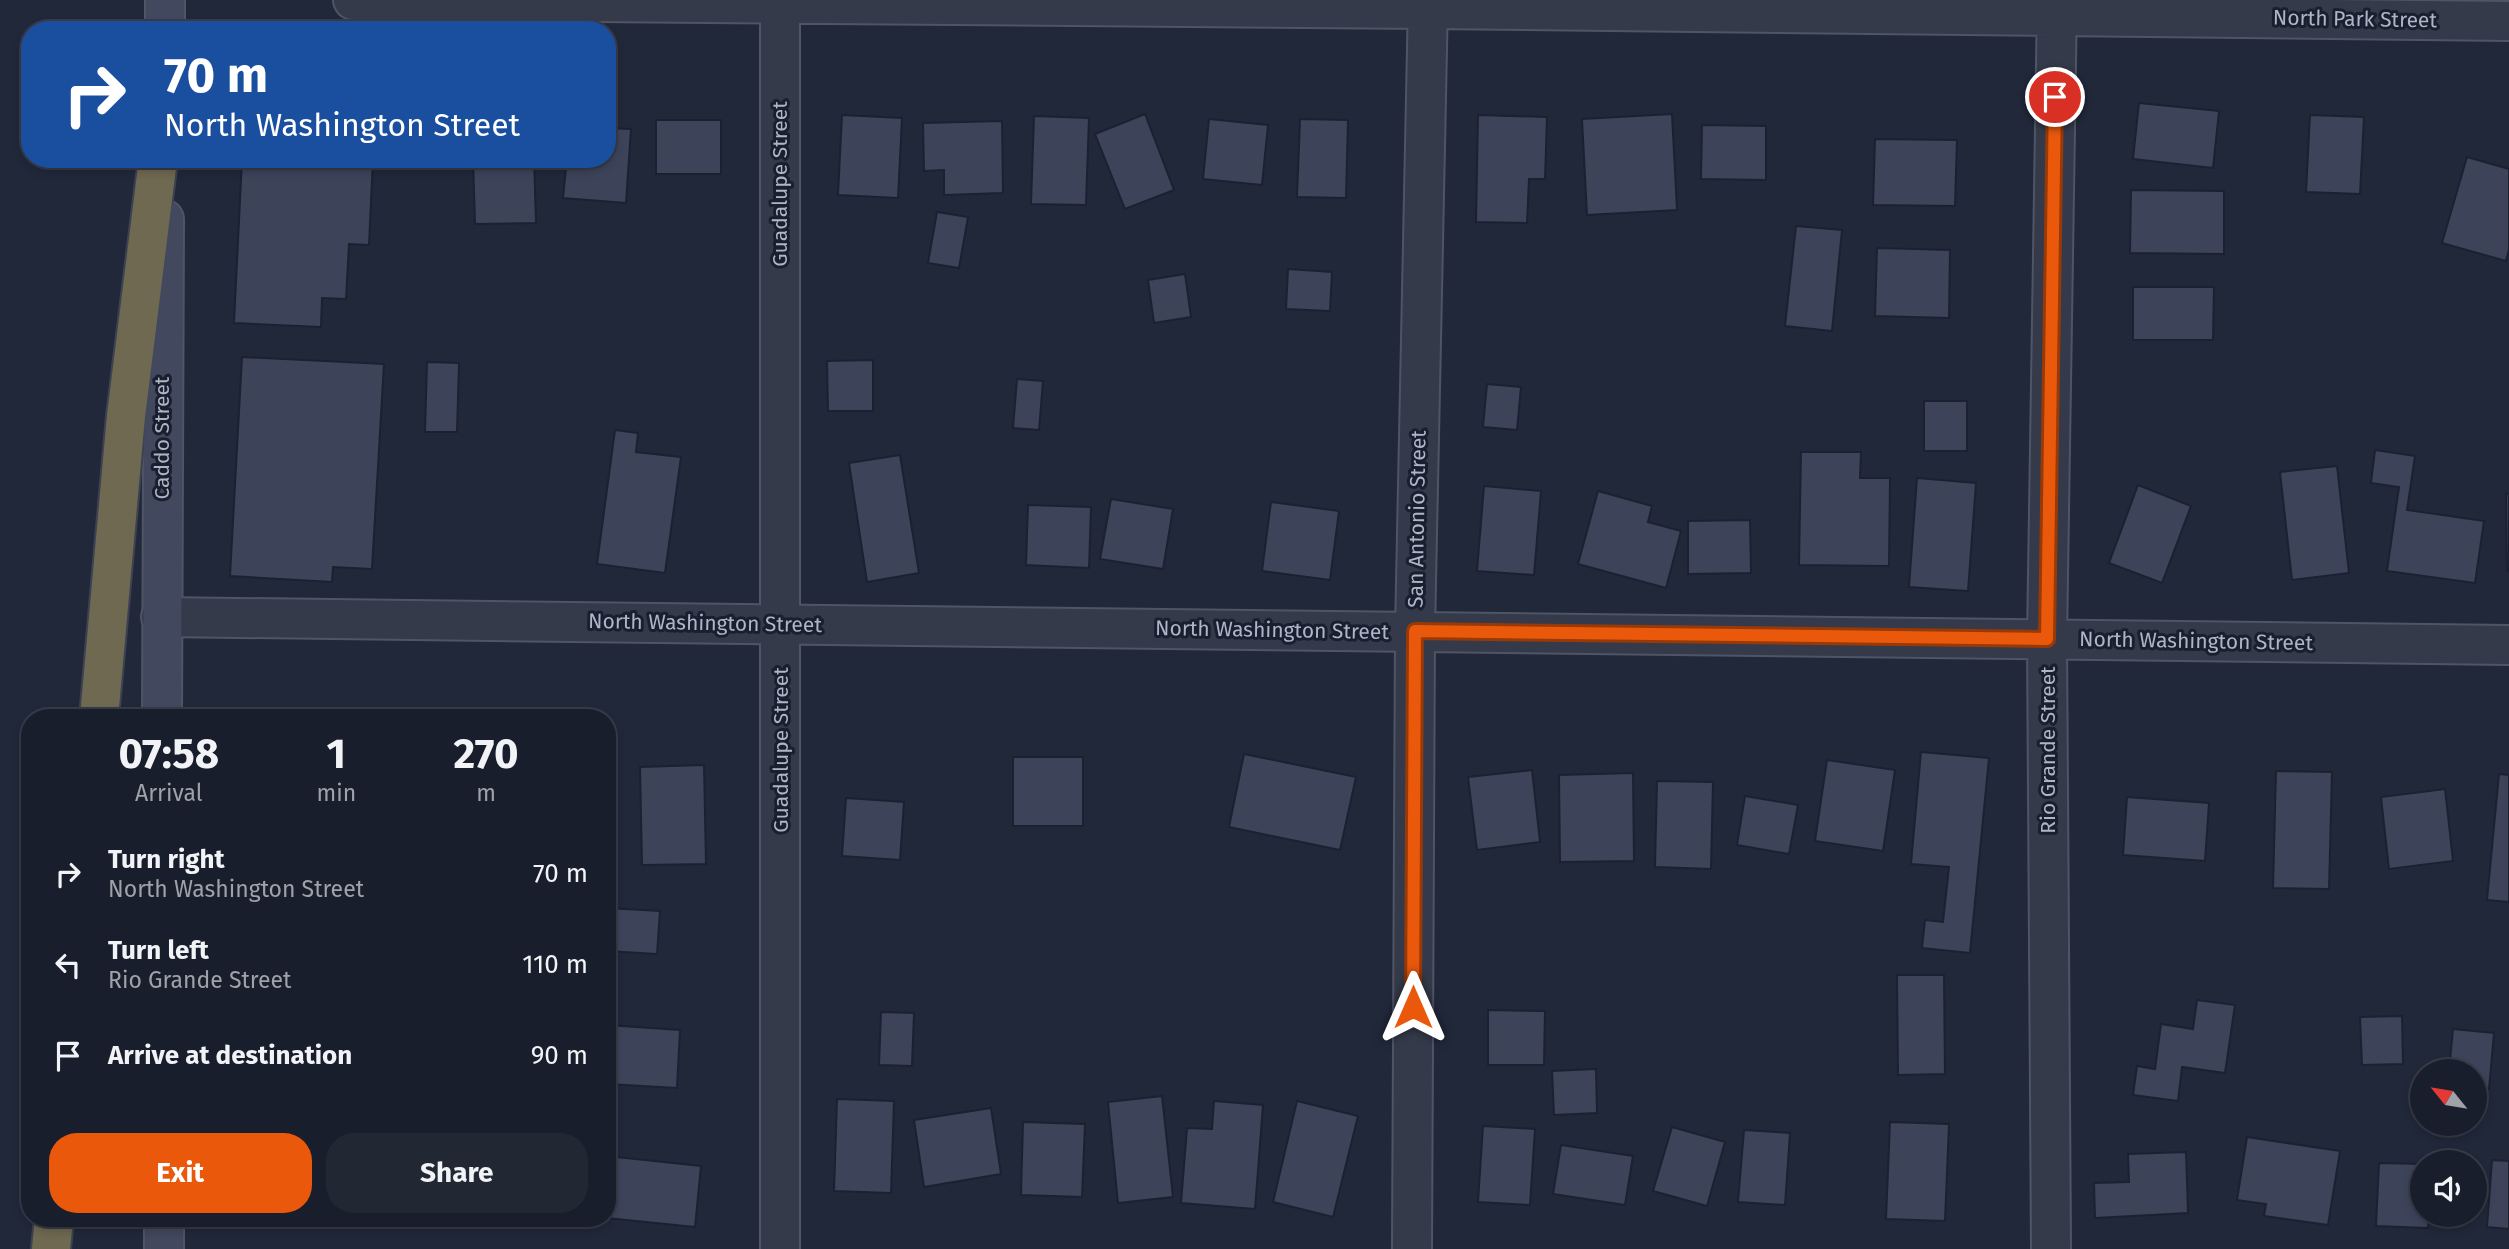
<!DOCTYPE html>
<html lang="en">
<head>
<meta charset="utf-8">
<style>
	body { margin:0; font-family:"Fira Sans",sans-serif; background:#222734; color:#f1f3f6; height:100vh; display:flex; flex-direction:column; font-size:26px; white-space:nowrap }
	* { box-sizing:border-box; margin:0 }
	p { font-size:23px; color:#9fa2a9 }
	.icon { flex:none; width:38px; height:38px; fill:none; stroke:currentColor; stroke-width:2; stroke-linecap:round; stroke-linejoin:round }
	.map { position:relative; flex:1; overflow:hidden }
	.sheet { position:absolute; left:21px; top:709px; width:595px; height:518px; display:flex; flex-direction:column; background:#191e2c; border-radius:28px; box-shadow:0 4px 10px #0003,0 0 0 2px #373c48 }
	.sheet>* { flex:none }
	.top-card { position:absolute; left:21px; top:21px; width:595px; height:147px; border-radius:28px; box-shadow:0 4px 10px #0003,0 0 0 2px #373c48; background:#1a4fa0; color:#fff; overflow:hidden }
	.needle { width:46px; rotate:300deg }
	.fabs { position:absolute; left:2410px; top:1059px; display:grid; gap:14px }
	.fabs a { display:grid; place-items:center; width:77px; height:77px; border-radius:50%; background:#191e2c; box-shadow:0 4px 10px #0003,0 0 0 2px #373c48; font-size:35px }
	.pin { position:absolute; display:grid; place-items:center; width:60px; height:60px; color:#fff; margin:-30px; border:4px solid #fff; border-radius:50%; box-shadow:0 2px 7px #0007 }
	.me { position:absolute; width:77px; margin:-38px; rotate:0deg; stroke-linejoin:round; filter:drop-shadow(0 0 5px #0008) }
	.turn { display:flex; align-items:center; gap:24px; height:147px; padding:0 28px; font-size:32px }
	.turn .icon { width:91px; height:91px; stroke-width:2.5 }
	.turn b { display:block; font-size:49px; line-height:60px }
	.eta { display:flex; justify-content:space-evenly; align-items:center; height:119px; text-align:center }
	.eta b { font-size:42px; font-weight:700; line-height:49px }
	.cta { display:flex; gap:14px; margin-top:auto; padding:14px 28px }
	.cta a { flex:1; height:80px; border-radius:28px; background:#ea580c; color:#fff; font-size:28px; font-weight:700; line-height:80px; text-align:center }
	.cta a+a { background:#222734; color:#f1f3f6 }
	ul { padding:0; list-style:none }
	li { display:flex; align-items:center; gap:21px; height:91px; padding:0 28px }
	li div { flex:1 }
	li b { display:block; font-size:26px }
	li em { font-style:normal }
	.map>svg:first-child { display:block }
	.building { fill:#3d445a; stroke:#1c2131; stroke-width:2 }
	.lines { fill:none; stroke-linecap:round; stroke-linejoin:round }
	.street-casing { stroke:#4f5565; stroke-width:42 }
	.secondary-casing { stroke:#4f5565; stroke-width:42 }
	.highway-casing { stroke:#3c4252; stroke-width:42 }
	.street { stroke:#343a4a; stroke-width:38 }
	.secondary { stroke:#42485d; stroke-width:38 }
	.highway { stroke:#706951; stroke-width:38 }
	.route-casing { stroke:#983908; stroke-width:18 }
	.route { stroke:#ea580c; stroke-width:12 }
	.labels { text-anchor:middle; stroke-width:6; stroke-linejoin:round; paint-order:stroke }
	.street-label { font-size:21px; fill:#afb5c6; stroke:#1a1f2f }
</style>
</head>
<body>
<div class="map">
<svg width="2509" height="1249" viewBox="0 0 2509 1249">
	<rect width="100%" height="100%" fill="#21283a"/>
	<path class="building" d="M2139 103 2219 111 2213 168 2133 159Z
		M1145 114 1174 190 1125 209 1095 134Z
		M1672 114 1677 210 1587 215 1582 119Z
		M842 115 902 118 898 198 838 195Z
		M1478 115 1547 117 1545 179H1529L1527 223 1476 222Z
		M2310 115 2364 117 2360 194 2306 192Z
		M1034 116 1089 118 1086 205 1031 204Z
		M1209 119 1268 125 1262 185 1203 179Z
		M1300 119 1348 120 1346 198 1297 197Z
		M656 120H721V174H656Z
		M1002 121 1003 193 944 195V170L924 171 923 123Z
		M1702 125 1766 126V180L1701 179Z
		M607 128 631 129 626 203 563 198 567 159H607Z
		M1875 139 1957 140 1955 206 1873 205Z
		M2467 157 2509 169V249L2506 261 2442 243Z
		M242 159H373L369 245 349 244 346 299 322 298 321 327 234 323Z
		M473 159H534L536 223 475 224Z
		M2131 190 2224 191V254L2130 253Z
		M937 212 968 217 959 268 928 263Z
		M1796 226 1842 230 1832 331 1785 326Z
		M1877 248 1950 250 1949 318 1875 316Z
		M1288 269 1332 272 1330 311 1286 309Z
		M1185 274 1191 317 1154 323 1148 280Z
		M2133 287H2214L2213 340H2133Z
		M242 357 384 364 372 569 333 567 332 582 230 576Z
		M873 360V411H828L827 361Z
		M427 362 459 363 457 432H425Z
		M1017 379 1043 381 1039 430 1013 428Z
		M1487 384 1521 387 1517 430 1483 427Z
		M1924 401H1967V451H1924Z
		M615 430 638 433 636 452 681 457 665 573 597 564Z
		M2375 450 2415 456 2407 510 2484 521 2475 583 2387 571 2399 487 2371 483Z
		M1801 452H1861L1860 478H1890L1889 566 1799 565Z
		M900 455 919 573 867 582 849 463Z
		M2337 466 2349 573 2292 580 2280 472Z
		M1917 478 1976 483 1968 591 1909 587Z
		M2138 485 2191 506 2162 583 2109 563Z
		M1484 486 1541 491 1534 575 1477 571Z
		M1598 491 1652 506 1648 522 1681 531 1666 588 1578 564Z
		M2506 494H2509V571H2507Z
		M1111 499 1173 509 1163 569 1100 559Z
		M1271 502 1339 511 1330 580 1262 571Z
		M1028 505 1091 507 1089 568 1026 565Z
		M1750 520 1751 573 1688 574V521Z
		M1921 752 1989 758 1970 953 1922 948 1925 920 1943 922 1949 867 1911 864Z
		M1244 754 1356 777 1340 850 1229 827Z
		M1013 757H1083V826H1013Z
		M1827 760 1895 770 1883 851 1815 841Z
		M704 765 706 864 642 865 640 767Z
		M1532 770 1540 842 1477 850 1468 777Z
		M2276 771 2332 772 2329 889 2273 888Z
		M1633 773 1634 861 1560 862 1559 775Z
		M2499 774 2509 775V902L2487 900Z
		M1657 781 1713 782 1711 869 1655 867Z
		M2445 789 2453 861 2389 869 2381 797Z
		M1745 796 1798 805 1789 854 1737 845Z
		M2127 797 2209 803 2205 861 2123 855Z
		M846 798 904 802 900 860 842 856Z
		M607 908 660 911 657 954 607 951Z
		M1897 975H1944L1945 1074 1898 1075Z
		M2197 1000 2235 1005 2225 1073 2182 1067 2178 1101 2133 1095 2137 1066 2155 1069 2161 1024 2193 1029Z
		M1488 1010 1545 1011 1544 1065H1488Z
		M881 1012 914 1013 912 1066 879 1065Z
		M2402 1016 2403 1064 2362 1065 2360 1017Z
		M607 1025 680 1030 677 1088 607 1084Z
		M2453 1029 2494 1033 2489 1089 2474 1088V1071H2449Z
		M1596 1069 1597 1113 1554 1115 1552 1071Z
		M1162 1096 1173 1197 1118 1203 1108 1102Z
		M837 1099 894 1101 891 1193 834 1191Z
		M1214 1101 1263 1105 1255 1209 1181 1203 1187 1128 1212 1129Z
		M1297 1101 1358 1116 1333 1217 1273 1202Z
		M991 1108 1001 1174 924 1187 914 1120Z
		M1023 1122 1085 1124 1082 1197 1021 1195Z
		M1890 1122 1949 1124 1945 1221 1886 1219Z
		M1483 1126 1535 1129 1530 1205 1478 1202Z
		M1672 1127 1725 1142 1707 1206 1653 1191Z
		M1744 1130 1790 1133 1785 1205 1738 1202Z
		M2247 1137 2340 1151 2328 1225 2264 1216 2266 1204 2237 1200Z
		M1561 1145 1633 1156 1625 1205 1553 1194Z
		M2186 1152 2188 1213 2095 1218 2094 1183 2129 1182 2128 1154Z
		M607 1156 701 1166 695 1227 607 1218Z
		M2492 1160 2509 1161V1229L2487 1227Z
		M2379 1163 2422 1164V1214H2429L2428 1228 2376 1226Z"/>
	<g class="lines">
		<g class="street-casing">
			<path id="street" d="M353 0 1428 9 2509 21
				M780 0V1249
				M161 617 2509 645
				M1412 1249 1415 631 1428 0
				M2051 1249 2047 639 2057 0"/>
		</g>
		<g class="secondary-casing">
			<path id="secondary" d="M165 30V0
				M162 718 164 219
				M164 1218V1249"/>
		</g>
		<g class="highway-casing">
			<path id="highway" d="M99 718 126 416 158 159
				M51 1249 54 1218"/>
		</g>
		<use href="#street" class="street"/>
		<use href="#secondary" class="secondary"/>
		<use href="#highway" class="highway"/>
	</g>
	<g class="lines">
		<g class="route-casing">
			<path id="route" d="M1413 1007 1415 631 2047 639 2055 97"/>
		</g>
		<use href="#route" class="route"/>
	</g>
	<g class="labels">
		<g class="street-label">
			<text transform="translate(2355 19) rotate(1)" y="7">North Park Street</text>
			<text transform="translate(780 184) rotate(-90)" y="7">Guadalupe Street</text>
			<text transform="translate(162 438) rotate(-90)" y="7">Caddo Street</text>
			<text transform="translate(1417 519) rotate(-89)" y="7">San Antonio Street</text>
			<text transform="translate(705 623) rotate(1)" y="7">North Washington Street</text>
			<text transform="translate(1272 630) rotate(1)" y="7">North Washington Street</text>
			<text transform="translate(2196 641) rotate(1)" y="7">North Washington Street</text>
			<text transform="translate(781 750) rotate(-90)" y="7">Guadalupe Street</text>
			<text transform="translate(2048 750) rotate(-90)" y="7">Rio Grande Street</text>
		</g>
	</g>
</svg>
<div class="fabs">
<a><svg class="needle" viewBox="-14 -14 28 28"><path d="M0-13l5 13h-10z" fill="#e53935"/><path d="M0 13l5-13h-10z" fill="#9fa2a9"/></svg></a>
<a><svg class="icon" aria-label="sound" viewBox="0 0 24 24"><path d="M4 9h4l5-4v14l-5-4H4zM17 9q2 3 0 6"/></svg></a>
</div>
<div class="pin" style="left:2055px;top:97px;background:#d93025"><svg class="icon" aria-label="arrive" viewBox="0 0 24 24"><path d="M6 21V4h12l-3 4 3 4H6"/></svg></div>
<svg class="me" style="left:1413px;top:1007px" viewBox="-20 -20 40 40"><path d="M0-17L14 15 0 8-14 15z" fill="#ea580c" stroke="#fff" stroke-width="4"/></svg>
<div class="top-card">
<div class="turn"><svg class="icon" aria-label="right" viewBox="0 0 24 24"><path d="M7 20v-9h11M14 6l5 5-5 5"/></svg><div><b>70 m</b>North Washington Street</div></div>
</div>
<section class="sheet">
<div class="eta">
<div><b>07:58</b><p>Arrival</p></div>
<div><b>1</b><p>min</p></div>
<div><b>270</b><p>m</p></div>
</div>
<ul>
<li><svg class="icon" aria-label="right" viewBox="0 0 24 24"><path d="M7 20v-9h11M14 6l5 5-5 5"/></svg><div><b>Turn right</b><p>North Washington Street</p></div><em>70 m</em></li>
<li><svg class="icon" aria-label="left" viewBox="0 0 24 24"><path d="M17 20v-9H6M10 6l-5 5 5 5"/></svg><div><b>Turn left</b><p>Rio Grande Street</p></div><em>110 m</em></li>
<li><svg class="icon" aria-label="arrive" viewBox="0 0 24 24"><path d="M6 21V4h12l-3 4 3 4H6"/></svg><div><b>Arrive at destination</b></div><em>90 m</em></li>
</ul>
<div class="cta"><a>Exit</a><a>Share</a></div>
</section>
</div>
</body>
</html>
